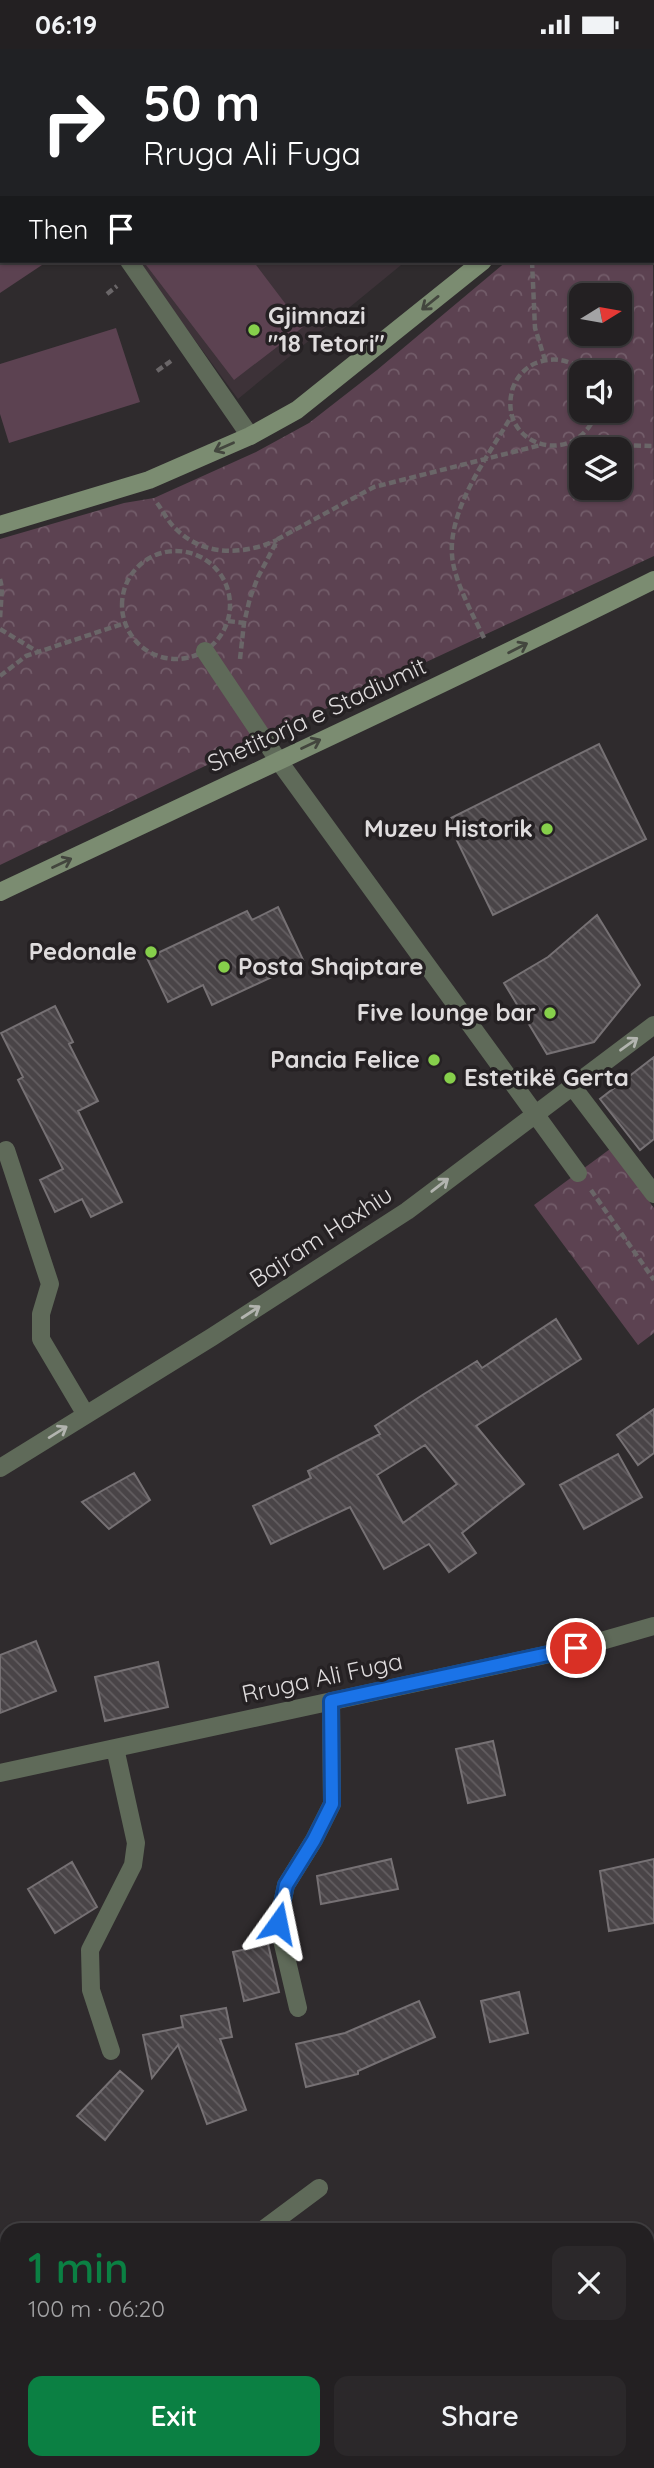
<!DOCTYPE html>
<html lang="en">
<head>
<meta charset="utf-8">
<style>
	body { margin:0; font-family:Quicksand,sans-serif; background:#2b282a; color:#f1f3f6; height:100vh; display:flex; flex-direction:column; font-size:26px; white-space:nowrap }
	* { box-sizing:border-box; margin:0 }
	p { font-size:23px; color:#a3a3a5 }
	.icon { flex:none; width:38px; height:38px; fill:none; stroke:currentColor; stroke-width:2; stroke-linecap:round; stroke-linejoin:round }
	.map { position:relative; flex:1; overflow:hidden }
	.drawer { position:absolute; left:0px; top:2174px; width:654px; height:247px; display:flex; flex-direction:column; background:#232022; border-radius:21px 21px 0 0; box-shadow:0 2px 5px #0004,0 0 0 2px #403e40 }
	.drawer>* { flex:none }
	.hud { position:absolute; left:0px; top:0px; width:654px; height:214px; box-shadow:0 2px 5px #0004,0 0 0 2px #403e40; background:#202124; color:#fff; overflow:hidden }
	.needle { width:46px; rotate:79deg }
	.buttons { position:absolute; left:569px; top:234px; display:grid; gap:14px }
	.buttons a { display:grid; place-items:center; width:63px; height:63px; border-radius:14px; background:#232022; box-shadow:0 2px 5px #0004,0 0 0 2px #403e40; font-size:35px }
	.pin { position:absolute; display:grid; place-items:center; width:60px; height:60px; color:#fff; margin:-30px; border:4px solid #fff; border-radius:50%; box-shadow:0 2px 7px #0007 }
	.me { position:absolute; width:77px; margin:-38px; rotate:12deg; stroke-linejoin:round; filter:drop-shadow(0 0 5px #0008) }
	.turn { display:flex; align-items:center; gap:24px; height:147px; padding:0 28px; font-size:32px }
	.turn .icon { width:91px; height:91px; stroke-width:2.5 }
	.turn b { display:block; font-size:49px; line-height:60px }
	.then { display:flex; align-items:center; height:66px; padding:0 28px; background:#0003; gap:14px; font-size:26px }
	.round { display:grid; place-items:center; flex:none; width:74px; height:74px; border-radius:14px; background:#2b282a }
	.headline { display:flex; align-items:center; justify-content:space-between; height:119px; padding:0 28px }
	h1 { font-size:42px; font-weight:600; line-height:52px; color:#0b8043 }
	.button { display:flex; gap:14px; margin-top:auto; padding:14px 28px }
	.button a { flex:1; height:80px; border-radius:14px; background:#0b8043; color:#fff; font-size:28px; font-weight:600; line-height:80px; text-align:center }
	.button a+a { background:#2b282a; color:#f1f3f6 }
	.status { display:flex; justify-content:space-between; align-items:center; height:49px; padding:0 35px; background:#232022; direction:ltr }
	.status svg { height:19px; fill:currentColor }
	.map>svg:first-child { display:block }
	.built { fill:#3d3238 }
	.grass { fill:#5c4251 }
	.park { fill:url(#park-crowns); fill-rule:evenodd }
	.building { fill:url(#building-back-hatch); stroke:#767174; stroke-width:2; fill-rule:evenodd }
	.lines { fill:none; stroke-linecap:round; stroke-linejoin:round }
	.path { stroke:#6a6668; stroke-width:4.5; stroke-dasharray:7 3.5; stroke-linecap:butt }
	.street { stroke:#5f6a59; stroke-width:18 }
	.secondary { stroke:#7b8c71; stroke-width:18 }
	.oneway { stroke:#43463e }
	.oneway2 { stroke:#b2b4af }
	.route-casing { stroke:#114b97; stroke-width:18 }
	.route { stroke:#1a73e8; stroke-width:12 }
	.poi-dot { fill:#86cf4b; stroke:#252123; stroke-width:2.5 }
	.labels { text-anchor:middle; stroke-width:7; stroke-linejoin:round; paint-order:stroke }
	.poi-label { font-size:24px; font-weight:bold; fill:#dfdcdd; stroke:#252123; text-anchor:end }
	.street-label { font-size:24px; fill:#dfdcdd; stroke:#252123 }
</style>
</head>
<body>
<div class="status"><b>06:19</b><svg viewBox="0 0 49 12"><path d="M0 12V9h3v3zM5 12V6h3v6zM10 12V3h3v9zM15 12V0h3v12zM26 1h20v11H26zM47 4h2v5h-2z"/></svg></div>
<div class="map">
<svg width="654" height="2419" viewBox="0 0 654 2419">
	<defs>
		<pattern id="park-crowns" width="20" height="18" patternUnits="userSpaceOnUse" patternTransform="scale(1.75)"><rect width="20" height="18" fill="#5c4251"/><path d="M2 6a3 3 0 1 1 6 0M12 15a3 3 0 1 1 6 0" fill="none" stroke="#735d6a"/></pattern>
		<pattern id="building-back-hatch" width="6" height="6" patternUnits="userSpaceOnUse" patternTransform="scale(1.75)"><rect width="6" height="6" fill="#494447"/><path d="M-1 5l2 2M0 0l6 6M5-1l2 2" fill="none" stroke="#635e61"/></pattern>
	</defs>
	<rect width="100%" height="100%" fill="#2f2b2d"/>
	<path class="built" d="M0 0H142L143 2H2V59Z
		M137 212H406L238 350Z"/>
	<path class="grass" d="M0 112 2 212H48L0 244Z
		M143 212H253L303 278 234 331Z
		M116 279 140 353 9 394 0 365V315Z"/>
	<path class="park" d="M653 197 654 507 263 689 0 816V490L124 454 154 449 256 403 309 374 377 321 507 212H653ZM581 247H620V285H581ZM581 324H620V362H581ZM581 401H620V439H581Z
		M610 1100 654 1159V1284L638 1296 534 1156Z"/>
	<path class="building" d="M599 695 646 790 493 866 447 771Z
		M278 858 304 913 212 956 203 936 168 953 147 909 247 862 252 871Z
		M597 866 640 936 594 993 547 1005 504 934 548 908Z
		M55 957 73 993 69 995 98 1052 78 1062 122 1153 91 1168 82 1150 55 1163 40 1131 63 1120 18 1031 23 1028 1 984Z
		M654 1008V1090L640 1101 600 1050Z
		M556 1270 581 1310 476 1377 524 1435 462 1484 476 1504 449 1523 429 1495 384 1520 350 1458 271 1495 253 1457 311 1429 308 1422 380 1385 375 1377 424 1345 477 1312 482 1319ZM425 1396 457 1435 403 1474 377 1426Z
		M654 1360V1404L638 1416 617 1386Z
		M618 1405 642 1448 584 1480 560 1436Z
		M134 1424 150 1451 109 1480 82 1453Z
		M36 1592 56 1642 0 1664V1606Z
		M158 1613 168 1658 105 1672 95 1628Z
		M493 1692 505 1746 468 1754 456 1700Z
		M391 1810 398 1840 321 1855 317 1827Z
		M654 1810V1874L609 1882 600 1822Z
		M72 1813 97 1858 55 1884 28 1840Z
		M268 1895 279 1943 244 1952 233 1903Z
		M519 1943 528 1984 490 1993 481 1952Z
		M419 1952 435 1988 358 2022V2025L306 2038 296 1995 345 1984Z
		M226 1959 232 1988 220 1990 246 2061 207 2075 178 1996 152 2029 143 1986 183 1978 181 1967Z
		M120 2022 143 2042 105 2091 77 2067Z"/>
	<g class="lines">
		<path class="path" d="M532 212 535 279 545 311
			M86 213 88 212
			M107 245 117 237
			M157 322 171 312
			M586 324C571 311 555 307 536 314 524 319 515 330 512 342 498 398 577 421 597 362
			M571 395 654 397
			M157 454C163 462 168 473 176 480 204 508 244 506 277 491
			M122 556a54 54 0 1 1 108 0a54 54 0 1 1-108 0Z
			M0 530 2 539 0 570
			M228 572 244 574
			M0 580 38 603
			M484 589C473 566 458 539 453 514 444 464 488 408 512 366
			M240 610 244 574 250 549 258 528 278 490 374 438 541 396
			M0 627 26 607 125 574
			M591 1141 654 1231"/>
		<path class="street" d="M653 183 654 185
			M129 212 250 387
			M205 602 278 711 578 1124
			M572 1037 654 1145
			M6 1101 50 1235 41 1265V1290L86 1366
			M0 1419 212 1288 407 1162 654 976
			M0 1724 577 1599 654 1577
			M298 1959 278 1874 286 1836 314 1791 332 1755 331 1652
			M111 2002 91 1941 90 1901 133 1816 136 1794 115 1699
			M264 2180 319 2139
			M0 2381 7 2376
			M270 2419 275 2413"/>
		<path class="secondary" d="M535 0 536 2
			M653 75 654 74
			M0 476 149 431 250 387 297 361 483 212
			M0 843C218 740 438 639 654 531"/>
	</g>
	<defs><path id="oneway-shaft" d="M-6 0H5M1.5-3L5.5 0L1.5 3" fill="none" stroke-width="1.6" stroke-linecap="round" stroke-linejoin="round" transform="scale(1.75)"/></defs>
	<g class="oneway">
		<use href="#oneway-shaft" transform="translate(430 254) rotate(141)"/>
		<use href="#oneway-shaft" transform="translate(224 398) rotate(156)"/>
		<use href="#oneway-shaft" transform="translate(518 599) rotate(-27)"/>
		<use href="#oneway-shaft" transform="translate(311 695) rotate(-25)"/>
		<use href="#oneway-shaft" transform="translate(62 814) rotate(-25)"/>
	</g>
	<g class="oneway2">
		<use href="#oneway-shaft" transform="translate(629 995) rotate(-36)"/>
		<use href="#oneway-shaft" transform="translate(440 1136) rotate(-38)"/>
		<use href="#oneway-shaft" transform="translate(251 1263) rotate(-33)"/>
		<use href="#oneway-shaft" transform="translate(58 1383) rotate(-32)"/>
	</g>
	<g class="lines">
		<g class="route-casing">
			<path id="route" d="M278 1874 286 1836 314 1791 332 1755 331 1652 576 1599"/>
		</g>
		<use href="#route" class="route"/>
	</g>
	<g class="poi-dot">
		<circle cx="254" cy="281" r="7"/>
		<circle cx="547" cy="780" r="7"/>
		<circle cx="151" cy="903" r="7"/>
		<circle cx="224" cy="918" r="7"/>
		<circle cx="550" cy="964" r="7"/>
		<circle cx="434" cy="1011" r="7"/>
		<circle cx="450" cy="1029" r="7"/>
	</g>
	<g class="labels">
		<g class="poi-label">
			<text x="268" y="275" text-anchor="start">Gjimnazi<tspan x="268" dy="28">"18 Tetori"</tspan></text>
			<text x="533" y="788">Muzeu Historik</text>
			<text x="137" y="911">Pedonale</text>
			<text x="238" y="926" text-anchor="start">Posta Shqiptare</text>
			<text x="536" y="972">Five lounge bar</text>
			<text x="420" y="1019">Pancia Felice</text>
			<text x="464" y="1037" text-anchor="start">Estetikë Gerta</text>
		</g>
		<g class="street-label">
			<text transform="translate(317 666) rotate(-25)" y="8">Shetitorja e Stadiumit</text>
			<text transform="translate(321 1188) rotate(-33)" y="8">Bajram Haxhiu</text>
			<text transform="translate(322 1629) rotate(-12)" y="8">Rruga Ali Fuga</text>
		</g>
	</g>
</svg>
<div class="buttons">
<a><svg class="needle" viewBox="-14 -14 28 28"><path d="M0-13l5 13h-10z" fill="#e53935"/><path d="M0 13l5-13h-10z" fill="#a3a3a5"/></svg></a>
<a><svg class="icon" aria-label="sound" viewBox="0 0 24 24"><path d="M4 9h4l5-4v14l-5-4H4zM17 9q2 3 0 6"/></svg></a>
<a><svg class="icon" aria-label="layers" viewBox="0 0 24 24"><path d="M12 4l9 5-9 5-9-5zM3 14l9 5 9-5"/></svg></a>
</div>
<div class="pin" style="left:576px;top:1599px;background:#d93025"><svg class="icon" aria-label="arrive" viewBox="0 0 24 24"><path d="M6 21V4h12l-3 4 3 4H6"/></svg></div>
<svg class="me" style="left:278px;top:1874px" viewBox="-20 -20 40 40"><path d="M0-17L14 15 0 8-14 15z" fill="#1a73e8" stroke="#fff" stroke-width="4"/></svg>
<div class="hud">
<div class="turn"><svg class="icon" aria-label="right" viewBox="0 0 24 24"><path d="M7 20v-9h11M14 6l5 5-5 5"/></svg><div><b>50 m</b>Rruga Ali Fuga</div></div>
<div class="then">Then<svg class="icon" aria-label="arrive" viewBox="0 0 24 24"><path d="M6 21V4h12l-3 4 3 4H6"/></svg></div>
</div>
<section class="drawer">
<div class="headline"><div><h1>1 min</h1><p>100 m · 06:20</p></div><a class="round"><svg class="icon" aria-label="close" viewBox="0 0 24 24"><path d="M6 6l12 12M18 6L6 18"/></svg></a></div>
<div class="button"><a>Exit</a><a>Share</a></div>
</section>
</div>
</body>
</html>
